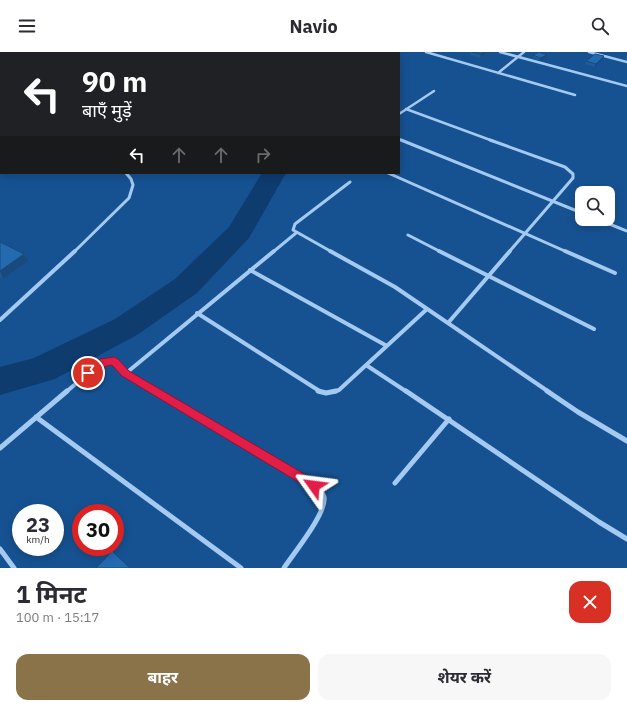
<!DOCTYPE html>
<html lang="hi">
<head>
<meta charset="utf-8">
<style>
	body { margin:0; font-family:"IBM Plex Sans","Noto Sans Devanagari",sans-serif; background:#f7f7f7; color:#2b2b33; height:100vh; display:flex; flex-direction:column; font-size:15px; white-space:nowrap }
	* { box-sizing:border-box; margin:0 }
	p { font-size:13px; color:#7c7c81 }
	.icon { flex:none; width:22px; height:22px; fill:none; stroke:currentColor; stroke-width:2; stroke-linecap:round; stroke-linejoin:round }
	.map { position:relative; height:516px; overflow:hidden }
	.details { display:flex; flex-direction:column; background:#fff; flex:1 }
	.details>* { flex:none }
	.banner { position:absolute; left:0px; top:0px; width:400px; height:122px; box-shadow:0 2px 10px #0003; background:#202124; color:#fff; overflow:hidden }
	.controls { position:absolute; left:575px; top:134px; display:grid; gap:8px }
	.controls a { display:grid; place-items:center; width:40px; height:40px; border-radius:8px; background:#fff; box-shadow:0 2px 10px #0003; font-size:20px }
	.speed { position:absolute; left:12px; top:452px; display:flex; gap:8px; font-size:20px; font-weight:700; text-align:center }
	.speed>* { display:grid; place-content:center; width:52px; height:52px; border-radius:50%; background:#fff; box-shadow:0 2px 10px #0003; line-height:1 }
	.speed small { font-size:10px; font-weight:400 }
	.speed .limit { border:6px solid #d22; background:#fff; color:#111 }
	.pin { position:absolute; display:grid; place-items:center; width:34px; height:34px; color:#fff; margin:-17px; border:2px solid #fff; border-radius:50%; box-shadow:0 1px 4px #0007 }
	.me { position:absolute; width:44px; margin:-22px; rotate:301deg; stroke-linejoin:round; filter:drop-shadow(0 0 3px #0008) }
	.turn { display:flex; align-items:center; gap:14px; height:84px; padding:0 16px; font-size:18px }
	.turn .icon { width:52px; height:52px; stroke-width:2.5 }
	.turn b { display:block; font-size:28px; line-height:34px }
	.lanes { display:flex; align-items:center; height:38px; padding:0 16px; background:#0003; justify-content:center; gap:20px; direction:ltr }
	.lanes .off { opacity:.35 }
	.round { display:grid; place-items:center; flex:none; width:42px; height:42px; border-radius:12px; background:#f7f7f7 }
	.summary { display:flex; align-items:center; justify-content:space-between; height:68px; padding:0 16px }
	h1 { font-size:24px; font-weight:700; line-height:30px }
	.button { display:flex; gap:8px; margin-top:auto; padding:8px 16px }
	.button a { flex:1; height:46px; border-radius:12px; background:#8a7349; color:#fff; font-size:16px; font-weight:700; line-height:46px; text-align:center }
	.button a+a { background:#f7f7f7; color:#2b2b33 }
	header { display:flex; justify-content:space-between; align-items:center; height:52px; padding:0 16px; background:#fff; font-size:18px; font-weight:700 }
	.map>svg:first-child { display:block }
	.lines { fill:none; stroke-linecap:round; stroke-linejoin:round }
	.river { fill:#0e3c6f; fill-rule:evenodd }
	.minor-far3 { stroke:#a4caf1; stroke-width:2.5 }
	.minor-far2 { stroke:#a4caf1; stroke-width:3 }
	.minor-far1 { stroke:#a4caf1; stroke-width:4 }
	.minor { stroke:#a4caf1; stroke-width:5 }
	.wall { fill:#1f5b97 }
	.shaded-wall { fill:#194a7b }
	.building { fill:#246ab0; stroke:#194a7b }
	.route { fill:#e11d48; stroke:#92132f }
</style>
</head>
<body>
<header><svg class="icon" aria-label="menu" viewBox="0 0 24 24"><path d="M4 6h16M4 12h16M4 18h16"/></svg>Navio<svg class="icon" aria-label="search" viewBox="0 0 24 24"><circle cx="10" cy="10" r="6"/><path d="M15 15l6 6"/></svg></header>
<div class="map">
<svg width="627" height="516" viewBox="0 0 627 516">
	<rect width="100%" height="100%" fill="#165292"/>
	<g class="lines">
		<path class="river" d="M211 0H230L231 1H212Z
			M262 121H286L249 186 197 241 137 283 55 327 0 343V315L34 306 115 267 175 227 229 175Z"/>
		<path class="minor-far3" d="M426 0 575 43
			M500 0 627 34
			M589 0 627 10
			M498 21 524 0
			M406 57 493 89
			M399 62 434 39
			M399 87 403 89"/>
		<path class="minor-far2" d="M401 88 582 161
			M490 88 565 115 573 122V126L509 200
			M388 121 567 200
			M597 167 627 179
			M408 183 441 200
			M74 200 129 146 133 133 131 127 126 121
			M273 200 296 181
			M332 200 293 178 295 172 350 130"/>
		<path class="minor-far1" d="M330 199 395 235 549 340
			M439 199 594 277
			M565 199 615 221
			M250 218 387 294
			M197 261 321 340
			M0 268 75 199
			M448 271 510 199
			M366 313 407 340
			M125 322 274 199
			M66 340 98 313 111 309 116 312 125 322 156 340
			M333 340 339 338 427 257"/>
		<path class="minor" d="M154 339 314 433C318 436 323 440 324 445 327 461 293 502 284 516
			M318 339 326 341 336 339
			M406 339 599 470 627 487
			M547 339 578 360 627 389
			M36 365 241 516
			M0 396 67 339
			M395 431 449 367
			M0 497 14 516"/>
	</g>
	<path class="wall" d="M470 0H487L480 6 470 3Z
		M533 3 546 6 539 9 533 6Z
		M627 3V8H624L626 5Z
		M603 7 594 15 585 12 586 9Z
		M0 190 28 209 3 227 0 225Z"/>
	<path class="shaded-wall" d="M484 0H487L480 6 481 2Z
		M547 3 546 6 539 9 540 6Z
		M604 4 603 7 594 15 596 12Z
		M24 202 28 209 3 227 0 219Z"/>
	<path class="building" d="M472 0H484L481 2Z
		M539 0 547 3 540 6 533 3Z
		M595 2 604 4 596 12 586 9Z
		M0 190 24 202 0 219Z
		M112 499 130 516H96Z"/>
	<path class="route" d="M114 305 118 307 129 319 318 430 320 434 318 437 314 439 310 437 122 324 112 313C101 313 94 327 84 324L83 321 84 318 100 307Z"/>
</svg>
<div class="controls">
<a><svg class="icon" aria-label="search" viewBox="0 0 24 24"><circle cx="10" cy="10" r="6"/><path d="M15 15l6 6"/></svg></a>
</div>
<div class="speed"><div>23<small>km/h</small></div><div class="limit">30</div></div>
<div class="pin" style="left:88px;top:321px;background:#d93025"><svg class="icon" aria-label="arrive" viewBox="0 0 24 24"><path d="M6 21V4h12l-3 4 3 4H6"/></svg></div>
<svg class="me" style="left:314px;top:434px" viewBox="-20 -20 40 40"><path d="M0-17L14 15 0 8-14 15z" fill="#e11d48" stroke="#fff" stroke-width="4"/></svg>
<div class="banner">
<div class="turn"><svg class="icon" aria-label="left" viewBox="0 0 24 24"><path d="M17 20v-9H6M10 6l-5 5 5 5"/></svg><div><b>90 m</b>बाएँ मुड़ें</div></div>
<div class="lanes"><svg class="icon" aria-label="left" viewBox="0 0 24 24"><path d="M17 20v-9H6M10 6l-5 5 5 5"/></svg><svg class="icon off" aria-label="ahead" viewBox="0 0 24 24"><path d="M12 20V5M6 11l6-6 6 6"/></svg><svg class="icon off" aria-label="ahead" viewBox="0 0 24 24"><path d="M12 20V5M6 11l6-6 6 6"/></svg><svg class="icon off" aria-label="right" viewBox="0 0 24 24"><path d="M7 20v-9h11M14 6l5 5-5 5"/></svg></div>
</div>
</div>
<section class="details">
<div class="summary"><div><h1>1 मिनट</h1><p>100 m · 15:17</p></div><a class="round" style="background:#d93025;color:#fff"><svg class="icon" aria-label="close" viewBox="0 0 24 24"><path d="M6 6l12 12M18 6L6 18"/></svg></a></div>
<div class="button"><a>बाहर</a><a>शेयर करें</a></div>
</section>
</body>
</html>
